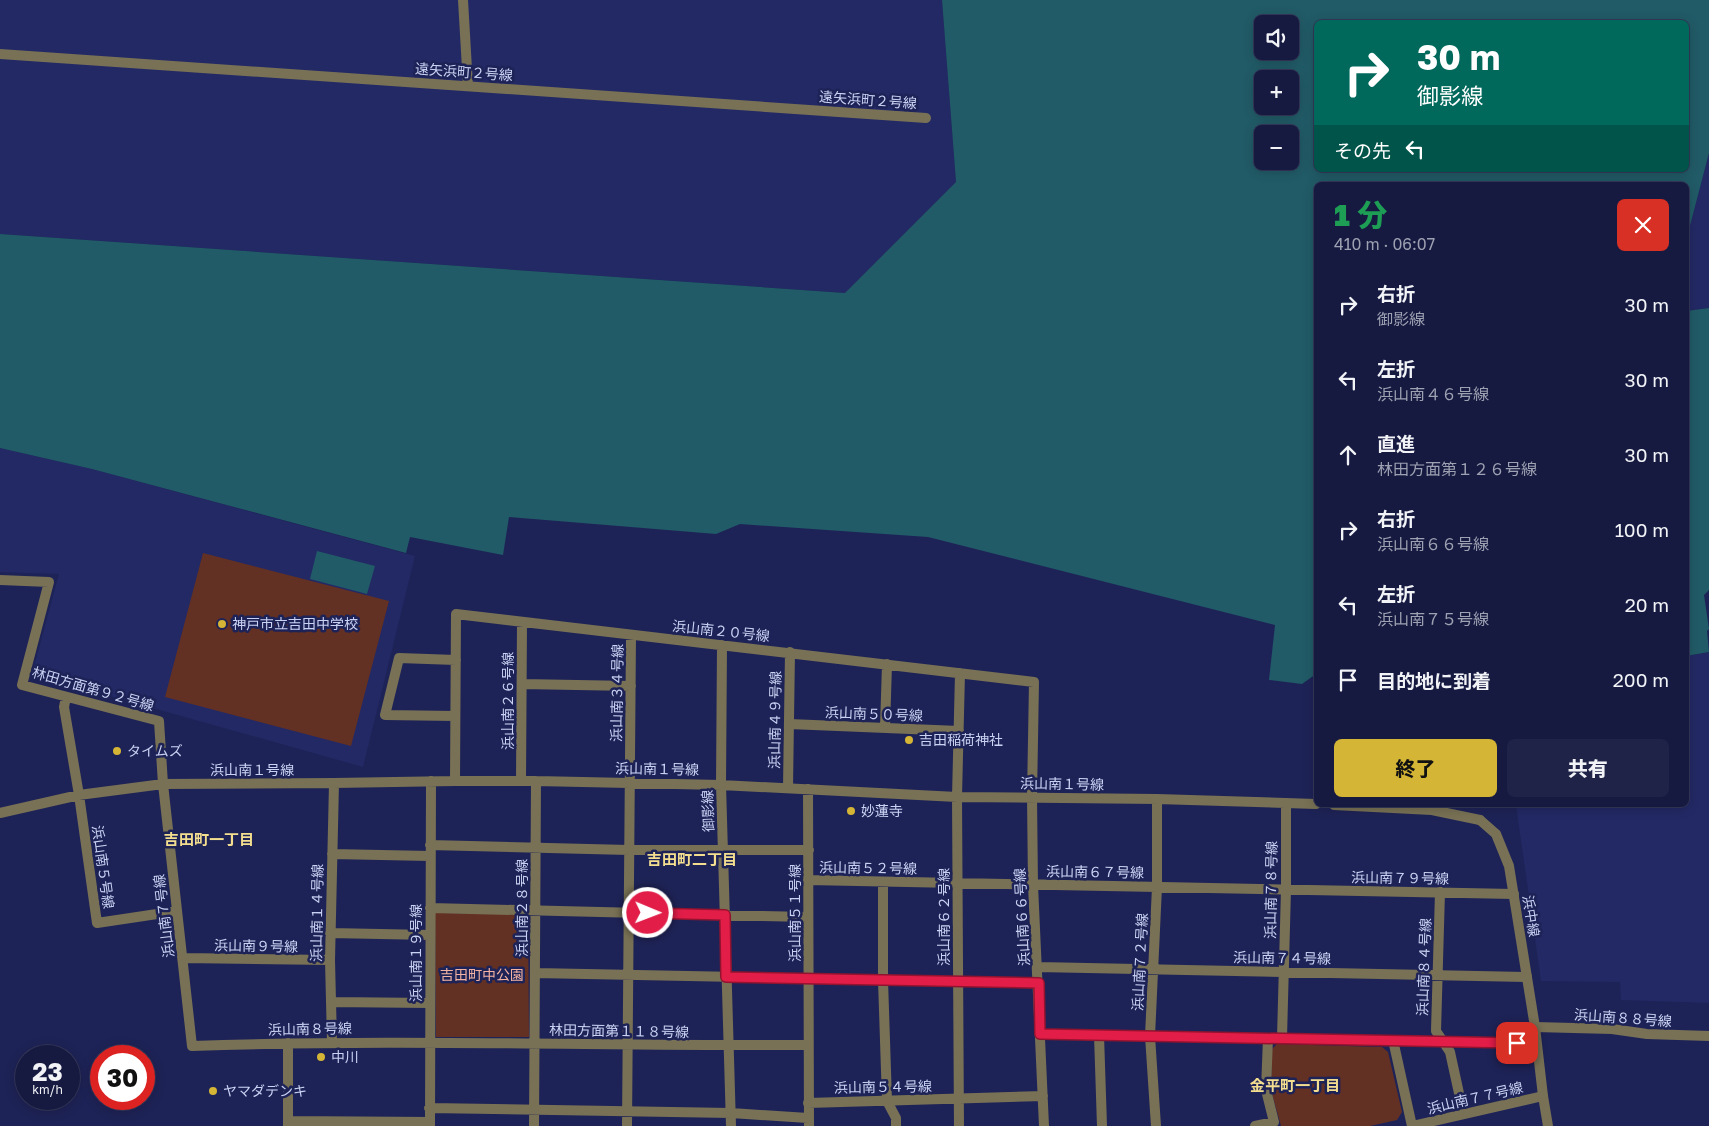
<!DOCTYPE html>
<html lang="ja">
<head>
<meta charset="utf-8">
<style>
	body { margin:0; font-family:"Golos Text","Noto Sans JP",sans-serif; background:#1f2348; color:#f1f3f6; height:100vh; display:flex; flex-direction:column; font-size:19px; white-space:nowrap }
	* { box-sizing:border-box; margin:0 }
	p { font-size:16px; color:#9ea1b1 }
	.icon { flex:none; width:28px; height:28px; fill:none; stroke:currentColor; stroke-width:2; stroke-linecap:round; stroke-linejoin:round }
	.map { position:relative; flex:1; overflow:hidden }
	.side { position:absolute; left:1314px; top:182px; width:375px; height:625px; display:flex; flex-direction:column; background:#161a41; border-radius:8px; box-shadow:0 2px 12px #0003,0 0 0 1px #35385a }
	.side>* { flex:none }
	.hud { position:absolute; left:1314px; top:20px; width:375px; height:152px; border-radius:8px; box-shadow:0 2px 12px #0003,0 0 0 1px #35385a; background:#00695c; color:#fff; overflow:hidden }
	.controls { position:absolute; left:1254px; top:15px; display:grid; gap:10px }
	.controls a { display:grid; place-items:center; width:45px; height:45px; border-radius:8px; background:#161a41; box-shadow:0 2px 12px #0003,0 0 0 1px #35385a; font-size:25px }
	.speed { position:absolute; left:15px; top:1045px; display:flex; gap:10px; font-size:25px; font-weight:700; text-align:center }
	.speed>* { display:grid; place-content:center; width:65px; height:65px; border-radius:50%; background:#161a41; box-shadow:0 2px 12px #0003,0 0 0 1px #35385a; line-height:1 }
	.speed small { font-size:12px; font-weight:400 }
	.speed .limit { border:8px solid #d22; background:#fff; color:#111 }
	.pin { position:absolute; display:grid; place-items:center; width:42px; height:42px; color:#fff; margin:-21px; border-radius:10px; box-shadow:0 2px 8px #0006 }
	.me { position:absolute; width:55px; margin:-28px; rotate:91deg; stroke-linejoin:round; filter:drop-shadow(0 0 4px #0008) }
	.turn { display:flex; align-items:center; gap:18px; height:105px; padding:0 20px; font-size:22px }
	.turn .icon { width:65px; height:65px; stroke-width:2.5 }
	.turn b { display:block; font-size:35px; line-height:42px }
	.then { display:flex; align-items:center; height:48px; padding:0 20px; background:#0003; gap:10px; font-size:19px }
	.round { display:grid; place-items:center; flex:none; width:52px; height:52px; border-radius:8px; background:#1f2348 }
	.head { display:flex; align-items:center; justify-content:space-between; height:85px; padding:0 20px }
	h1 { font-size:30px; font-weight:800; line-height:38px; color:#1e9e55 }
	.cta { display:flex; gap:10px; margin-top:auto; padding:10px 20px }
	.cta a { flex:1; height:58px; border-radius:8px; background:#d5b535; color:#111; font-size:20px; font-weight:800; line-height:58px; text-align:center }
	.cta a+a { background:#1f2348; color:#f1f3f6 }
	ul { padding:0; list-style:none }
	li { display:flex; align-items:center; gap:15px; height:75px; padding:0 20px }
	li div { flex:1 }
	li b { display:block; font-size:19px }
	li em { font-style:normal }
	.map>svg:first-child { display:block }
	.built { fill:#232965 }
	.green { fill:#633024 }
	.water { fill:#215b67; fill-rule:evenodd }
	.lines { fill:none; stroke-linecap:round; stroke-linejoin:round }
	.minor { stroke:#787155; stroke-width:10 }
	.tertiary { stroke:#787155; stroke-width:10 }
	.route-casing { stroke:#92132f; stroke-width:12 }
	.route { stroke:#e11d48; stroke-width:9 }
	.poi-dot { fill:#d5b535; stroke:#1e2357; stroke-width:2 }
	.labels { text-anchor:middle; stroke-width:5; stroke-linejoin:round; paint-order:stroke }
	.street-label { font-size:14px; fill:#cad2f3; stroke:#1e2357 }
	.poi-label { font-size:14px; fill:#cad2f3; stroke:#1e2357; text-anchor:start }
	.park-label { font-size:14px; fill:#f4b3a2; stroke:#1e2357 }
	.neighbourhood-label { font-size:15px; font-weight:bold; fill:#f3de90; stroke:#1e2357 }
</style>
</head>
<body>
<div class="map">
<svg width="1709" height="1126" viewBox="0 0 1709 1126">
	<rect width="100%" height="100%" fill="#1e2357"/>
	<path class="built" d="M0 0H942L956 182 845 293 0 234Z
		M1709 153V308L1686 311V241Z
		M0 448 92 469 415 556 363 767 32 674 59 574 0 572Z
		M1709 652V1003L1621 1000 1620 982 1541 981 1516 805H1686V656Z"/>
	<path class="green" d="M203 553 389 601 351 746 165 697Z
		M435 908 440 913 528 914 529 1037H436Z
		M1277 1044 1382 1047 1388 1052 1402 1112 1397 1120 1370 1126H1281L1271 1090 1272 1049Z"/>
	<path class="water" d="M942 0H1709V153L1686 241V185H1316V674L1302 684 1269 680 1275 625 928 537 740 524 716 534 509 517 503 555 410 537 406 553 92 469 0 448V234L845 293 956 182ZM1316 22H1686V170H1316ZM1262 24H1290V51H1262ZM1262 79H1290V106H1262ZM1262 134H1290V161H1262Z
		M1709 308V590L1704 595 1709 629 1707 631 1709 652 1686 656V311Z
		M317 551 375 566 367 594 310 579Z"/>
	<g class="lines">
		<path class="minor" d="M463 0 468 86
			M0 580 49 582 22 685 159 721 163 784 192 1046C397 1039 603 1046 808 1045
			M722 645 721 785 731 1126
			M522 684 631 686
			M66 697 64 707 79 795 97 923 177 911
			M455 716 385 715 399 658 456 660
			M789 724 959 731
			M885 728 887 664
			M455 781 456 614C649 637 842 658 1034 682L1032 797 1033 885 1044 1126
			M521 781 522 622
			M788 788 790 652
			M808 789 809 1126
			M1334 805 1432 810 1480 820
			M0 813 79 795 163 784 334 783 455 781H536L721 785 957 797 1157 799 1316 804
			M430 845 629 850H809
			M332 854 430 856
			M808 880 1514 894
			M883 882V980L887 1101 896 1118V1126
			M1440 892 1436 1031 1450 1052 1462 1107 1467 1113
			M430 908 808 917
			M330 933 430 935
			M183 958 330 960
			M1038 967 1527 977
			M535 973 1039 983
			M331 1002 429 1003
			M1535 1027 1612 1029 1647 1034 1709 1036
			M1040 1034 1536 1043
			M1099 1035 1102 1126
			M1282 1038 1286 889V803
			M1393 1040 1412 1126 1543 1096
			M332 1042 330 960 334 783
			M288 1043V1126
			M808 1103 1043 1096
			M429 1108 731 1113 808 1118
			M288 1121 430 1122
			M430 1126 431 781
			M534 1126 536 781
			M627 1126 631 635
			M959 1126 957 797 960 673
			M1156 1126 1150 1036 1157 887V799
			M1255 1126 1274 1122 1266 1090 1268 1038"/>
		<path class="tertiary" d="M0 54 926 118
			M1480 820 1496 834 1509 866 1535 1027 1543 1096 1548 1126"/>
	</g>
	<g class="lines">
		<g class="route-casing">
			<path id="route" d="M648 913 725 915 726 977 1039 983 1040 1034 1517 1043"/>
		</g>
		<use href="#route" class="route"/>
	</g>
	<g class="poi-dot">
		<circle cx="222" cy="624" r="5"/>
		<circle cx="909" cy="740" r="5"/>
		<circle cx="117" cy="751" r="5"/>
		<circle cx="851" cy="811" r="5"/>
		<circle cx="321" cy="1057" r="5"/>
		<circle cx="213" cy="1091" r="5"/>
	</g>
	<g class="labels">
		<g class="street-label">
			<text transform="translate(464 72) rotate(4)" y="5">遠矢浜町２号線</text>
			<text transform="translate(868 100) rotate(4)" y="5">遠矢浜町２号線</text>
			<text transform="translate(721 631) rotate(6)" y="5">浜山南２０号線</text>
			<text transform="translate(93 689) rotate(16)" y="5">林田方面第９２号線</text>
			<text transform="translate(617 693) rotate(-89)" y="5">浜山南３４号線</text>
			<text transform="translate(508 701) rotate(-90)" y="5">浜山南２６号線</text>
			<text transform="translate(874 714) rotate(2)" y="5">浜山南５０号線</text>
			<text transform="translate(775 720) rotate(-89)" y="5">浜山南４９号線</text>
			<text transform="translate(657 769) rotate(1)" y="5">浜山南１号線</text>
			<text x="252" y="775">浜山南１号線</text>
			<text transform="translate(1062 784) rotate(1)" y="5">浜山南１号線</text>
			<text transform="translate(708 811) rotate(-92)" y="5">御影線</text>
			<text transform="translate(103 867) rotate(82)" y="5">浜山南５号線</text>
			<text transform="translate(868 868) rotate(1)" y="5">浜山南５２号線</text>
			<text transform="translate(1095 872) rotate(1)" y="5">浜山南６７号線</text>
			<text transform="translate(1400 878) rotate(1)" y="5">浜山南７９号線</text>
			<text transform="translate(1271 890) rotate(-89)" y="5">浜山南７８号線</text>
			<text transform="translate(522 908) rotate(-90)" y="5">浜山南２８号線</text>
			<text transform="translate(317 913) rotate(-89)" y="5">浜山南１４号線</text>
			<text transform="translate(795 913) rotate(-90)" y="5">浜山南５１号線</text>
			<text transform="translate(164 916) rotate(-97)" y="5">浜山南７号線</text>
			<text transform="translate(1531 916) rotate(81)" y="5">浜中線</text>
			<text transform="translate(944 917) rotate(-90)" y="5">浜山南６２号線</text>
			<text transform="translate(1022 917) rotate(-93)" y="5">浜山南６６号線</text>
			<text transform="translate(256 946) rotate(1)" y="5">浜山南９号線</text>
			<text transform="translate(416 953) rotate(-90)" y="5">浜山南１９号線</text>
			<text transform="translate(1282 958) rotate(1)" y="5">浜山南７４号線</text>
			<text transform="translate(1140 962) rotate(-87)" y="5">浜山南７２号線</text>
			<text transform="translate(1424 967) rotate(-88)" y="5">浜山南８４号線</text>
			<text transform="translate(1623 1018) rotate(4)" y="5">浜山南８８号線</text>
			<text transform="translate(310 1029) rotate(-1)" y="5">浜山南８号線</text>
			<text transform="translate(619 1031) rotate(1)" y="5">林田方面第１１８号線</text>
			<text transform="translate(883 1087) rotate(-1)" y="5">浜山南５４号線</text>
			<text transform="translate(1475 1098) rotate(-13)" y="5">浜山南７７号線</text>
		</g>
		<g class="poi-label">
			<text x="232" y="629">神戸市立吉田中学校</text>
			<text x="919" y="745">吉田稲荷神社</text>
			<text x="127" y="756">タイムズ</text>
			<text x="861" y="816">妙蓮寺</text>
			<text x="331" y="1062">中川</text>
			<text x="223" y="1096">ヤマダデンキ</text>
		</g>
		<g class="park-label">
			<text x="482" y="980">吉田町中公園</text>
		</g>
		<g class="neighbourhood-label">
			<text x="209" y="845">吉田町一丁目</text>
			<text x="692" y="865">吉田町二丁目</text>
			<text x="1295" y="1091">金平町一丁目</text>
		</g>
	</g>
</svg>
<div class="controls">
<a><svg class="icon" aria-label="sound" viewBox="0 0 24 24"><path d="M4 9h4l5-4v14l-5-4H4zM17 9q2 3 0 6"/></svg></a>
<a>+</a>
<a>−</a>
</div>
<div class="speed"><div>23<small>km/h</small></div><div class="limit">30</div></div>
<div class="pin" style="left:1517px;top:1043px;background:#d93025"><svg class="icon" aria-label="arrive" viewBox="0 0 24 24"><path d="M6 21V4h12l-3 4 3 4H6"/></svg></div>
<svg class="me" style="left:648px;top:913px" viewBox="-20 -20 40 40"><circle r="17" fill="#e11d48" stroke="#fff" stroke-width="3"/><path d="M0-11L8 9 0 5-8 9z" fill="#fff"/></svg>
<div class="hud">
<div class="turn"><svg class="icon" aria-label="right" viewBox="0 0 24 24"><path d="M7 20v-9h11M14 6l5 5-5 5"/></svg><div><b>30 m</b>御影線</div></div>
<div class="then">その先<svg class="icon" aria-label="left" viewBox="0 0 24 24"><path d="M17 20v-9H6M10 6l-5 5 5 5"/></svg></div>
</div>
<section class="side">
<div class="head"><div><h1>1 分</h1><p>410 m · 06:07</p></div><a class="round" style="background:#d93025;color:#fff"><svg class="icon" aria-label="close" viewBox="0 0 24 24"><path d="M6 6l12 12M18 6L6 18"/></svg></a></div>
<ul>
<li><svg class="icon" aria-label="right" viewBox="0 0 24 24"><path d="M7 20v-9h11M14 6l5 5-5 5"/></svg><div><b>右折</b><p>御影線</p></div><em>30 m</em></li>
<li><svg class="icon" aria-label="left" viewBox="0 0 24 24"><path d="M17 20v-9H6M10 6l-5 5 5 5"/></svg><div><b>左折</b><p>浜山南４６号線</p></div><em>30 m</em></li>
<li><svg class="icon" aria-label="ahead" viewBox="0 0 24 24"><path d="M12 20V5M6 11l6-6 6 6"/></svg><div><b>直進</b><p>林田方面第１２６号線</p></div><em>30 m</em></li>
<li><svg class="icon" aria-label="right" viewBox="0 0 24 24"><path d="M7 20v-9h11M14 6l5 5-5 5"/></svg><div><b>右折</b><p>浜山南６６号線</p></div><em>100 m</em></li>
<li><svg class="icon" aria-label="left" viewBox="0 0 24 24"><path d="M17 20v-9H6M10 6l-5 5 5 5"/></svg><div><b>左折</b><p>浜山南７５号線</p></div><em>20 m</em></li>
<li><svg class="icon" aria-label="arrive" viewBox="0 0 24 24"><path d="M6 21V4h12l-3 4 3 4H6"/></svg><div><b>目的地に到着</b></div><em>200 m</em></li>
</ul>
<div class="cta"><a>終了</a><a>共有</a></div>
</section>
</div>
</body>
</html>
